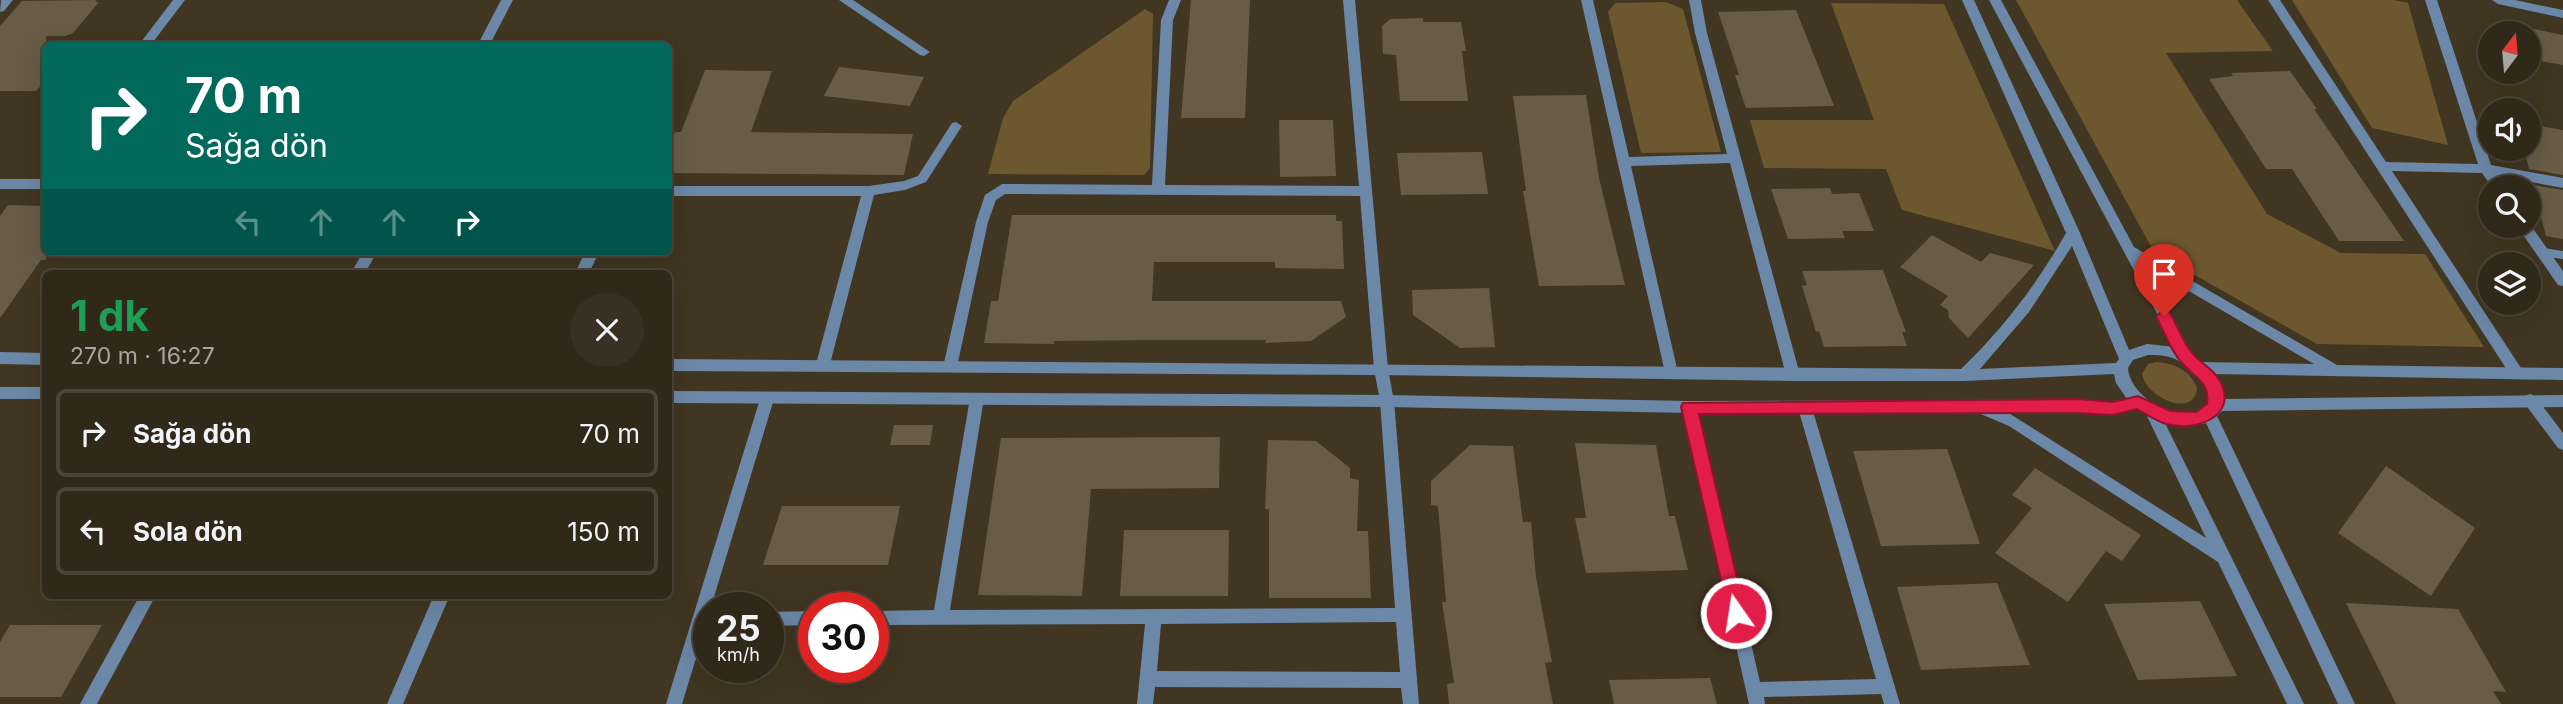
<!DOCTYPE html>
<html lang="tr">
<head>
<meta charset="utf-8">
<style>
	body { margin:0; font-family:Inter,sans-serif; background:#383022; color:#f1f3f6; height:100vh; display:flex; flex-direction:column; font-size:26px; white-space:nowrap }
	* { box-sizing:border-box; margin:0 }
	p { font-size:23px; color:#a8a6a2 }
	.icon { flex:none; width:38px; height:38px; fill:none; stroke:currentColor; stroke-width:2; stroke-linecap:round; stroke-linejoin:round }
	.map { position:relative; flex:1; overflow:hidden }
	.side { position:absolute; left:42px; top:270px; width:630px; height:329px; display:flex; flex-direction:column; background:#302819; border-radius:10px; box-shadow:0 7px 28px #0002,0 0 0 2px #4b4438 }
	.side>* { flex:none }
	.hud { position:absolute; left:42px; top:42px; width:630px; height:214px; border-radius:10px; box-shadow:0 7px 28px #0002,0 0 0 2px #4b4438; background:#00695c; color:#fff; overflow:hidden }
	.needle { width:46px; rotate:16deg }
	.fabs { position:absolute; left:2478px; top:21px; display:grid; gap:14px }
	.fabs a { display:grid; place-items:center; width:63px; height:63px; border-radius:50%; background:#302819; box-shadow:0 7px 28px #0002,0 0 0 2px #4b4438; font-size:35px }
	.speed { position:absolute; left:693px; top:592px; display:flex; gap:14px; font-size:35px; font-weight:700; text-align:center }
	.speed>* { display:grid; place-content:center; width:91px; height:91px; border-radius:50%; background:#302819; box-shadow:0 7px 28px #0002,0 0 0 2px #4b4438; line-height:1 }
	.speed small { font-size:18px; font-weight:400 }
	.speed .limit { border:10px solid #d22; background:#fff; color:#111 }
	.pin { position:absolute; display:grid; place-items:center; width:60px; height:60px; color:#fff; margin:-72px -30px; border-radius:50% 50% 50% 0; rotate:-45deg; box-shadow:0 0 7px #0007 }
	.pin .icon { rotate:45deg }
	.me { position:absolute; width:77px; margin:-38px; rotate:347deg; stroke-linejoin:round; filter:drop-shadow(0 0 5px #0008) }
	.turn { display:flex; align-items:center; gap:24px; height:147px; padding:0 28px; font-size:32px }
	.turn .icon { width:91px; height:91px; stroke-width:2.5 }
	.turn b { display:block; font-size:49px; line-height:60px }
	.lanes { display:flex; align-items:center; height:66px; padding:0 28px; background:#0003; justify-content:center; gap:35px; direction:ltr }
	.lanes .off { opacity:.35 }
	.round { display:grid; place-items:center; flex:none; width:74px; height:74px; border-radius:37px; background:#383022 }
	.summary { display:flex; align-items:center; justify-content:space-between; height:119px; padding:0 28px }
	h1 { font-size:42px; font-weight:700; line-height:52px; color:#1e9e55 }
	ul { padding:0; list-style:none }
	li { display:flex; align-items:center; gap:21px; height:88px; margin:0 14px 10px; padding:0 14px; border:4px solid #4b4438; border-radius:10px }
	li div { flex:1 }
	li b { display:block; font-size:26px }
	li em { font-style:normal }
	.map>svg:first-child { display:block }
	.green { fill:#6c572e }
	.building { fill:#685c47 }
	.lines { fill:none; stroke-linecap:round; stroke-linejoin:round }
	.service { stroke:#6c88a8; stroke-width:8 }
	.minor { fill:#6c88a8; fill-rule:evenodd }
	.tertiary { fill:#6c88a8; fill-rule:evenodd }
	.route { fill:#e11d48; stroke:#92132f; stroke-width:2 }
</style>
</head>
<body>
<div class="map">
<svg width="2563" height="704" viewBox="0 0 2563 704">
	<rect width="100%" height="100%" fill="#403621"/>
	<path class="green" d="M2016 0H2237L2273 51 2166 53 2267 214 2341 253 2425 254 2484 347 2317 344 2154 252Z
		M2292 0H2394L2408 3 2448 145 2372 128Z
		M1666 2 1683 9 1721 152 1641 153 1608 12 1615 3Z
		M1831 3 1944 4 2055 251 1902 210 1886 169 1764 168 1750 120H1874Z
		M1145 9 1153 14 1150 168 1144 175 988 174 1003 118 1013 101Z
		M2156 362C2174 363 2190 370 2197 388 2195 419 2146 398 2142 374L2148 364Z"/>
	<path class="building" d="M97 0 95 2H99L73 33 65 36H46V80L36 91H0V26L22 1Z
		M1191 0H1250L1245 118H1181Z
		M1796 10 1834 106 1746 108 1735 75H1739L1718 12Z
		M1423 18V22H1461L1466 51H1462L1468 101H1400L1396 55 1383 54 1382 26 1390 19Z
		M2529 28 2563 35V65L2529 59Z
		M839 67 924 77 910 106 824 96Z
		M705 70 772 71 751 132 913 134 904 175 668 173V150L675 132H681Z
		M2290 71 2317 109H2314L2404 241H2339L2292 169H2266L2209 79 2233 76 2231 73Z
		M1586 95 1599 178 1625 285 1539 286 1523 191H1526L1513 96Z
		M1279 120H1333L1336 176 1280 177Z
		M2529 124 2563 130V175L2529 169 2524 149H2529Z
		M1482 152 1488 194 1401 195 1397 153Z
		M2533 185 2563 190V239L2546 236Z
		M1830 188 1832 194 1859 193 1874 231H1842L1845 238 1788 239 1771 189Z
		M8 205 46 206V260H41L0 318V216Z
		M1012 215H1336V221H1342L1344 269 1275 268V262H1154L1152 301H1341L1346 317 1311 341 1265 343 1266 340H1150L1054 341V344L984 343 991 301H998Z
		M1932 235 1981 262 1990 253 2034 265 1968 338 1949 318 1948 310 1940 305 1948 296 1900 267Z
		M1883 270 1906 332H1902L1907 346 1824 347 1819 331 1816 332 1802 286 1807 285 1802 271Z
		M1489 288 1495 347 1460 348 1413 315 1412 290Z
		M894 425H933L930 445H890Z
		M1220 437 1219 488 1091 489 1082 596 978 595 1001 438Z
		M1268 440 1316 441 1350 468V478L1359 480 1357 531H1368L1371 598H1269V509H1265Z
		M1575 443 1656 445 1669 516H1675L1688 570 1586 573 1575 518H1586Z
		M1470 445 1513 446 1523 522H1531L1536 577 1552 662 1545 663 1553 704H1449L1447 684 1454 683 1442 602H1446L1438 506 1431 505V481Z
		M1947 449 1980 544 1881 546 1853 451Z
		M2386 466 2475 528 2431 596 2338 533Z
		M2035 468 2141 535 2122 561 2106 551 2068 602 1995 553 2032 508 2012 495Z
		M782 506H900L888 565H763Z
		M1124 530H1229L1228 596H1120Z
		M1997 583 2030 665 1921 670 1897 587Z
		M2200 601 2237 676 2138 680 2104 604Z
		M2346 603 2458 609 2506 692 2493 691 2501 704H2396Z
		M10 625H102L61 697H0V642Z
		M1710 678 1717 704H1614L1609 680Z"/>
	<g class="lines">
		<path class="service" d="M2543 252 2563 255"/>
		<path class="minor" d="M173 0H185L150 46H138Z
			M501 0H513L489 46H477Z
			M839 0H853L930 52 924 56 920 55Z
			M1169 0H1181L1173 20 1165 185 1359 186 1343 0H1355L1388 369 1394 401 1419 704H1403L1401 688 1155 687 1153 704H1137L1145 624 873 625V611L934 610 970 398 972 394H982L984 398 950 610 1395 608 1380 401 1374 369 1360 196 1005 194 996 200 988 222 957 367 955 371H945L943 367 976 222 985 195 1002 184 1152 185 1161 20ZM1396 622 1400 672 1157 671 1161 624Z
			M1581 0H1593L1629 157 1727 154 1695 33 1689 0H1701L1707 33 1800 375 1798 379H1788L1786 375 1730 163 1631 166 1678 373 1676 377H1666Z
			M2268 0H2280L2386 162 2478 164 2425 0H2437L2491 165 2563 178V188L2498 176 2505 187H2492L2482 173 2392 171 2521 368 2523 372 2521 376H2511Z
			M2492 0H2515L2563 10V18L2498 4Z
			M956 122 962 126 926 182 905 190 874 195 830 364 828 368H818L816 364 861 196H668V186H869L904 181 918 176 952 123Z
			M0 179H46V189H0Z
			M2529 223 2563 271V286L2558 285 2517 226H2529Z
			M363 252H377L365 273H351Z
			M585 252H599L589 273H575Z
			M767 393 772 395 774 399 711 607H709V616L682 704H666L760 399 762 395Z
			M2530 394 2535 396 2563 433V450L2558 448 2525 404 2523 400 2525 396Z
			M1689 401 1694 403 1696 407 1760 682 1876 679 1798 408 1800 404H1810L1812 408 1900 704H1884L1881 694 1764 697 1765 704H1749L1682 407 1684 403Z
			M140 595H156L97 704H80Z
			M434 595H450L403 704H387Z
			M814 611V625L768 626V612Z"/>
		<path class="tertiary" d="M13 0 4 11 0 12 1 0Z
			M1962 0H1974L2080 233 2129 350 2147 344 2175 347 1989 0H2001L2134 247 2337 365 2563 368V380L2212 374 2224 399 2563 395V407L2222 411 2217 416 2355 704H2338L2206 423C2191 427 2178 426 2164 421L2304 704H2287L2218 562 2009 426 1976 412 1689 413 1387 407 668 403V391L1387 395 1689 401 2077 400 2113 403 2127 399 2116 383 2114 374 1964 381H1793L1381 375 668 371V359L1961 369C2003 329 2037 284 2066 233ZM2072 246 2119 359 2116 363 1980 369 2029 312ZM2144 265 2314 364 2201 362 2193 356ZM2148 355C2157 355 2166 355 2175 359 2188 365 2226 399 2203 411 2177 425 2129 396 2128 368L2133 360ZM2137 408 2145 412 2206 538 2007 412H2077L2113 415Z
			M0 352 46 353V365L0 364Z
			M0 387H46V399H0Z"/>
	</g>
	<path class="route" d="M2164 310 2169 311C2177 325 2183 343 2193 354 2201 364 2213 368 2220 381 2239 417 2195 432 2166 424 2156 421 2146 414 2137 409L2113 415 2077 413 1699 414 1745 613 1742 619 1736 621 1730 619 1681 407 1683 403 2077 399 2113 402 2138 396 2170 411 2196 412 2207 404C2210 382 2195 378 2183 364 2171 352 2164 331 2156 316Z"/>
</svg>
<div class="fabs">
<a><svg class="needle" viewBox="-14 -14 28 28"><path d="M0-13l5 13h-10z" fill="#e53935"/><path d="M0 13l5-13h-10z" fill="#a8a6a2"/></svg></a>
<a><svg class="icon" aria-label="sound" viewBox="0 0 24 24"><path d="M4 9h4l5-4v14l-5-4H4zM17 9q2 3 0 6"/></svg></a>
<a><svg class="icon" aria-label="search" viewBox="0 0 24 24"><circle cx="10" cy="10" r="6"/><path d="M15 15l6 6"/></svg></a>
<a><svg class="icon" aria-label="layers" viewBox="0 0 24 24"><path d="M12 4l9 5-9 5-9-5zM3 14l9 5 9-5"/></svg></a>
</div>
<div class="speed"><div>25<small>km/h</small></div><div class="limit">30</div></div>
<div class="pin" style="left:2164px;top:316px;background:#d93025"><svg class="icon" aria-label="arrive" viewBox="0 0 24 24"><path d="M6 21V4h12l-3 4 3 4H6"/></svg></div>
<svg class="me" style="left:1736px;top:613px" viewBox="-20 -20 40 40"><circle r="17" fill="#e11d48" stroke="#fff" stroke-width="3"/><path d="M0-11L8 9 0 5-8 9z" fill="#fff"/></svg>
<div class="hud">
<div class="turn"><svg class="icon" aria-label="right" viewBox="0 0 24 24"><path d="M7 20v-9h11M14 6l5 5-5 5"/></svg><div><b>70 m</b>Sağa dön</div></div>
<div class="lanes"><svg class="icon off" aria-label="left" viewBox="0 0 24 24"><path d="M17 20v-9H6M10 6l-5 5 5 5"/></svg><svg class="icon off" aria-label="ahead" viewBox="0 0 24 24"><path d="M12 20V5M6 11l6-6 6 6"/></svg><svg class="icon off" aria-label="ahead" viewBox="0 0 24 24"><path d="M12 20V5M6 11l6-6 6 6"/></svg><svg class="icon" aria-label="right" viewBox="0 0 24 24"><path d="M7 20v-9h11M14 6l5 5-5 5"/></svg></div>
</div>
<section class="side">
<div class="summary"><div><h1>1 dk</h1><p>270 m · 16:27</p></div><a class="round"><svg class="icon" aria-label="close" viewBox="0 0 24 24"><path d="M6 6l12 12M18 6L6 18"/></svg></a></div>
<ul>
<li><svg class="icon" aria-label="right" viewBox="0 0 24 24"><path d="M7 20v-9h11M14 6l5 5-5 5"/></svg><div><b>Sağa dön</b></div><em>70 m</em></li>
<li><svg class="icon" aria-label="left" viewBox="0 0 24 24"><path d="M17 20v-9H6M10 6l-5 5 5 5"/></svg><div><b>Sola dön</b></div><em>150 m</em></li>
</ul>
</section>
</div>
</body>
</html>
